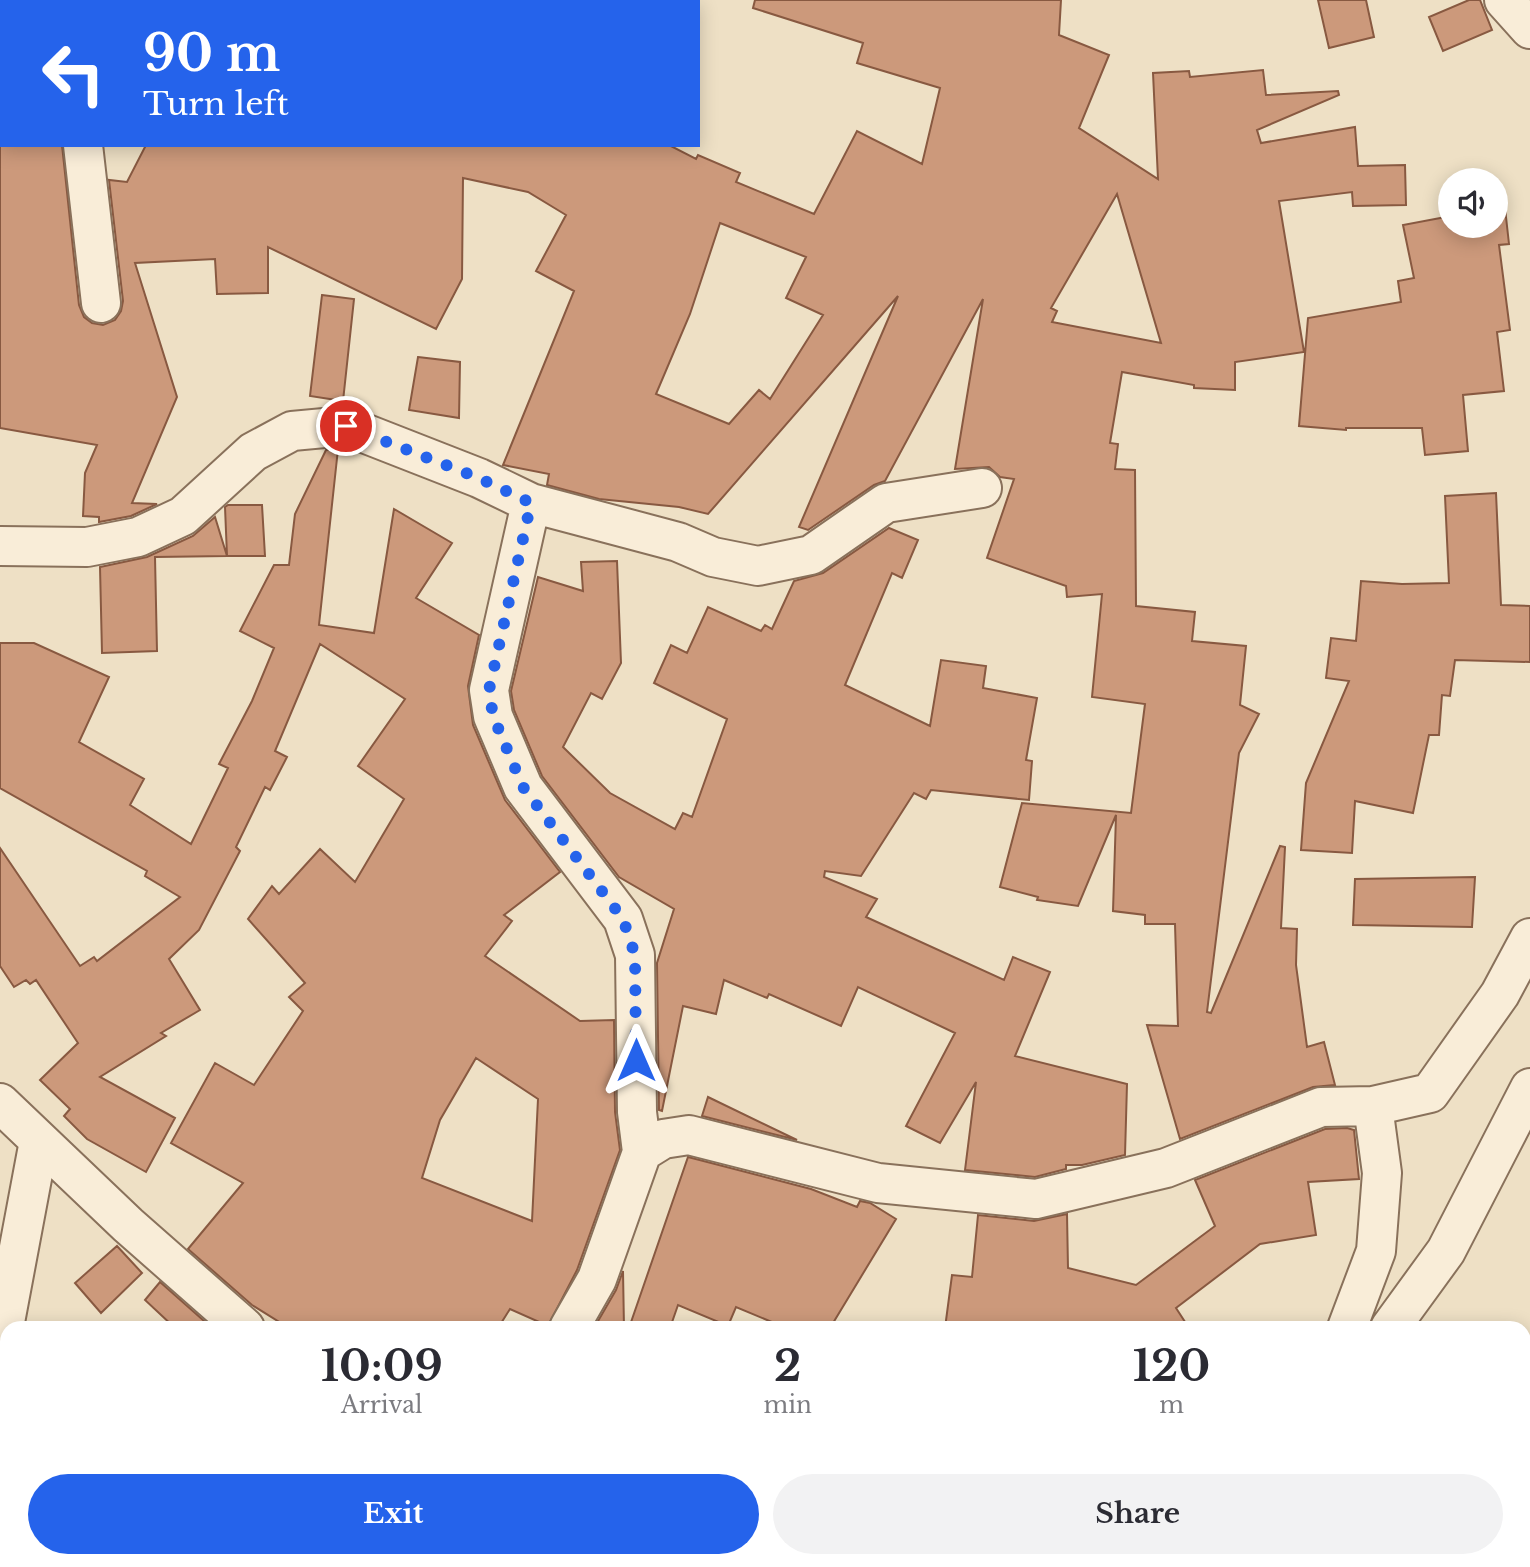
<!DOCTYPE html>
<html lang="en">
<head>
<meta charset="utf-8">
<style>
	body { margin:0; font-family:"Libre Baskerville",serif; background:#f2f2f3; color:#2b2b33; height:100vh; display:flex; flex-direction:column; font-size:26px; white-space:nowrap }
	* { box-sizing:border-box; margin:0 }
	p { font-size:23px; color:#7c7c81 }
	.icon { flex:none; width:38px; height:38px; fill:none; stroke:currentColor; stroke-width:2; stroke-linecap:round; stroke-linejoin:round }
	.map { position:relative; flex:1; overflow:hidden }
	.side { position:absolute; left:0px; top:1321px; width:1531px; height:247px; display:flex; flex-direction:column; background:#fff; border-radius:21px 21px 0 0; box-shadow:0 4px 18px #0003 }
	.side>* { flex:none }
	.hud { position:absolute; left:0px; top:0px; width:700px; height:147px; box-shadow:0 4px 18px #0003; background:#2563eb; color:#fff; overflow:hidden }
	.fabs { position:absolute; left:1438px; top:168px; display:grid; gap:14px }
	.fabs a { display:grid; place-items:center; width:70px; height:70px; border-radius:50%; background:#fff; box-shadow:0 4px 18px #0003; font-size:35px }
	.pin { position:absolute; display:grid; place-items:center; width:60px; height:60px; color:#fff; margin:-30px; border:4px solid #fff; border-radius:50%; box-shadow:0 2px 7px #0007 }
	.me { position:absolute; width:77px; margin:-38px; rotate:0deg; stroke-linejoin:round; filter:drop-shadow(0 0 5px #0008) }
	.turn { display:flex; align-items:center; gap:24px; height:147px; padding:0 28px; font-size:32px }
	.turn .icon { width:91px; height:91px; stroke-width:2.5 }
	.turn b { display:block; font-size:49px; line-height:60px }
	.eta { display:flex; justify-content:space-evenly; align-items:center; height:119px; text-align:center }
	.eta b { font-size:42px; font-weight:700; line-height:49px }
	.primary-button { display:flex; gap:14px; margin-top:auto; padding:14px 28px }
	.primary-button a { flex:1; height:80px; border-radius:42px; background:#2563eb; color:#fff; font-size:28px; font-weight:700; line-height:80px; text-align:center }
	.primary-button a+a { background:#f2f2f3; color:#2b2b33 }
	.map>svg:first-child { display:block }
	.building { fill:#cc997b; stroke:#885941; stroke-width:2; fill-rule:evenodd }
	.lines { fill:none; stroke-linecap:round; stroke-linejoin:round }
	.street-casing { stroke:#89715b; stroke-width:42 }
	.street { stroke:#f9edd8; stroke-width:38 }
	.route { stroke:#2563eb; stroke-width:12; stroke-dasharray:0 21.6 }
</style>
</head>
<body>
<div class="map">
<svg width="1530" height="1567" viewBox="0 0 1530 1567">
	<rect width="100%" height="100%" fill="#eee0c5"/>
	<path class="building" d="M755 0H1061L1059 35 1109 55 1079 128 1158 179 1153 73 1189 71 1190 77 1263 70 1266 95 1338 91 1339 95 1257 130 1261 143 1355 127 1358 166 1405 165 1406 205 1353 206 1352 192 1279 201 1304 352 1235 362V390L1194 388V385L1122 372 1110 443 1118 444 1115 469 1135 470 1136 606 1195 612 1192 641 1246 646 1240 705 1259 714 1239 753 1207 1012 1211 1013 1280 846 1285 847 1281 928 1297 929 1296 965 1307 1047 1324 1042 1335 1085 1313 1087 1180 1139 1147 1025 1178 1026 1175 924H1145V915L1113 911 1116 815 1078 906 1037 900 1038 897 1000 887 1022 803 1131 813 1145 704 1092 697 1102 594 1067 597 1066 586 987 558 1014 479 1000 477 989 467 955 469 983 299 885 481 874 485 808 530 799 527 898 296 708 514 679 507 599 499 547 485 549 474 503 465 574 291 536 271 566 215 528 192 463 178 462 279 436 329 268 247V293L217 294 215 259 135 263 177 397 132 503 157 504 131 516 99 522V517L83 516 85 473 97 445 0 428V145H62L79 305 84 317 92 323 103 325 115 320 121 311 123 301 109 180 127 182 146 145H669L696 159 698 155 740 173 736 182 814 214 857 131 922 164 940 88 857 63 863 43 753 8ZM1117 194 1161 343 1052 322 1057 311 1051 308ZM720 223 806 257 786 298 823 315 770 399 759 390 729 424 656 394 690 314Z
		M1318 0H1366L1374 37 1329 48Z
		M1469 0H1480L1492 30 1443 51 1429 17Z
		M1505 208 1509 244 1499 245 1510 330 1497 332 1504 391 1463 395 1468 451 1425 455 1422 428H1346V430L1299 426 1308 318 1401 302 1398 281 1414 278 1403 225 1451 216V226H1496V209Z
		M322 295 354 299 343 401 310 396Z
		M418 357 460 362 459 418 409 410Z
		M338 449 319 625 374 633 394 509 452 543 416 598 479 635 468 686 473 725 505 800 560 872 504 915 512 921 485 956 580 1021 614 1020 615 1112 620 1150 577 1270 548 1326 510 1309 498 1328H289L252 1305 188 1249 243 1183 171 1143 215 1063 254 1085 303 1011 289 997 305 983 248 919 272 886 279 894 320 849 355 882 404 799 358 766 405 699 320 644 275 751 287 757 270 790 265 787 236 847 240 851 199 930 169 959 200 1010 161 1033 166 1036 100 1077 175 1118 146 1172 87 1139 64 1116 70 1109 40 1080 78 1043 36 980 30 984 26 980 14 987 0 966V848L80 966 94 957 97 961 180 897 145 876 147 871 0 788V643H34L109 677 79 742 144 779 130 805 191 844 228 768 219 764 252 701 274 648 240 631 274 565H289L295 514 326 450ZM476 1058 538 1099 532 1221 422 1178 440 1120Z
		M1496 493 1501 605 1530 606V662L1455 660 1450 696 1442 695 1439 735H1429L1413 813 1355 801 1352 853 1301 850 1306 783 1349 681 1326 678 1331 638 1356 641 1361 581 1402 584 1449 583 1445 496Z
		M228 505H262L265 556H227L225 507Z
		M215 517 227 556 155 557 157 651 102 653 100 567 147 557 193 536Z
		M889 528 918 540 902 578 892 573 845 685 930 726 941 660 986 666 983 688 1037 698 1026 760 1032 761 1029 800 931 790 926 799 914 793 861 876 825 871 824 877 877 899 866 917 1004 980 1013 957 1050 972 1015 1056 1127 1084 1125 1155 1082 1165H1066V1169L1035 1177 965 1170 976 1082 940 1143 906 1126 955 1033 858 987 841 1026 769 994 767 998 724 980 716 1014 683 1006 662 1111 659 1110 657 963 674 909 619 877 542 776 514 710 511 691 538 577 583 591 581 562 617 561 621 663 602 699 591 693 563 747 610 793 675 829 683 813 692 817 727 719 654 683 671 645 687 653 708 607 761 631 765 625 772 629 794 581 823 573Z
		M1475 877 1472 927 1353 925 1355 879Z
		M708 1097 797 1140 702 1116Z
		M1347 1128 1354 1130 1359 1179 1308 1182 1316 1235 1260 1244 1176 1308 1189 1328H945L952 1275 972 1277 978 1215 1034 1221 1067 1214 1068 1268 1136 1285 1215 1226 1195 1180 1325 1129Z
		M688 1157 811 1189 857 1207 860 1201 870 1203 896 1219 830 1328H786L736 1307 728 1326 678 1305 670 1328H629Z
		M117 1246 142 1273 101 1313 75 1283Z
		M623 1271 624 1328H594L616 1290Z
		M160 1282 212 1328H175L145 1300Z"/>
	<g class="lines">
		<g class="street-casing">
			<path id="street" d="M1504 0 1530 29
				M72 2V0
				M83 145 101 303
				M0 546 87 547 138 537 183 516 253 452 292 431 346 426 479 478 531 503
				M0 1103 128 1225 245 1328
				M642 1152 637 1112 635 955 623 919 523 787 493 716 489 690 531 503 678 542 713 557 758 566 811 555 886 503 982 488
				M569 1328 597 1279 642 1152 663 1139 689 1135 878 1183 1036 1199 1166 1168 1321 1107 1373 1106 1430 1093 1500 994 1530 938
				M1347 1328 1376 1251 1382 1173 1373 1106
				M1390 1328 1446 1251 1530 1088
				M7 1373 2 1338 39 1141
				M58 1561 60 1567
				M635 1561 650 1567
				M1203 1567 1206 1561"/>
		</g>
		<use href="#street" class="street"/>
	</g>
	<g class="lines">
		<path class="route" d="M346 426 479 478 531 503 489 690 493 716 523 787 623 919 635 955 636 1060"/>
	</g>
</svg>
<div class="fabs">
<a><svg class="icon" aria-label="sound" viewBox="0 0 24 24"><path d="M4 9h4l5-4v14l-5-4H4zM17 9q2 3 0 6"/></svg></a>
</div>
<div class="pin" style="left:346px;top:426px;background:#d93025"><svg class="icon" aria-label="arrive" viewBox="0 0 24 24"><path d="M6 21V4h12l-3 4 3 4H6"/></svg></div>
<svg class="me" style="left:636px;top:1060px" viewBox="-20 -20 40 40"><path d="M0-17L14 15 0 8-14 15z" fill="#2563eb" stroke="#fff" stroke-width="4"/></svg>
<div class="hud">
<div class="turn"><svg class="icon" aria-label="left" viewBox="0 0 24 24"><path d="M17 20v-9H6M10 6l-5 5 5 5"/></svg><div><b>90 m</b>Turn left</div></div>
</div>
<section class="side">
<div class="eta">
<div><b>10:09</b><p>Arrival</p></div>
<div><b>2</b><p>min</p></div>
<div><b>120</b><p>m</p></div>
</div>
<div class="primary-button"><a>Exit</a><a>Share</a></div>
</section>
</div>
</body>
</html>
